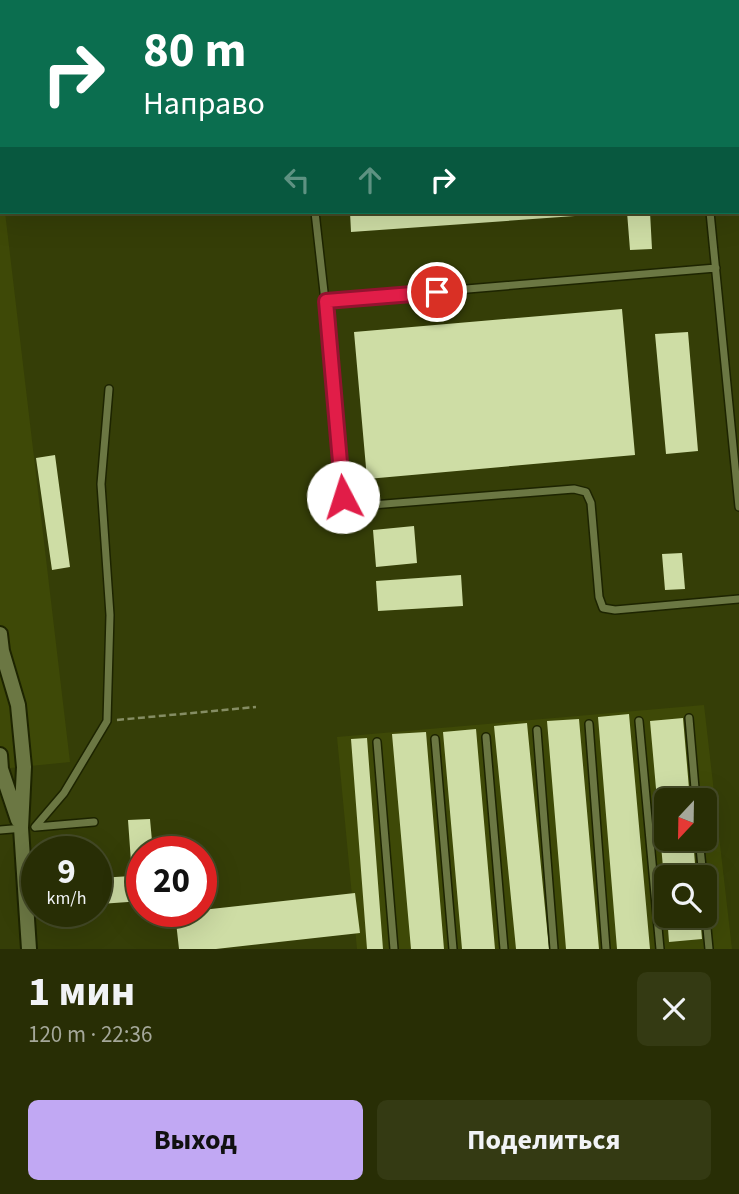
<!DOCTYPE html>
<html lang="ru">
<head>
<meta charset="utf-8">
<style>
	body { margin:0; font-family:"Source Sans 3",sans-serif; background:#343a13; color:#f1f3f6; height:100vh; display:flex; flex-direction:column; font-size:26px; white-space:nowrap }
	* { box-sizing:border-box; margin:0 }
	p { font-size:23px; color:#a5a89a }
	.icon { flex:none; width:38px; height:38px; fill:none; stroke:currentColor; stroke-width:2; stroke-linecap:round; stroke-linejoin:round }
	.map { position:relative; height:949px; overflow:hidden }
	.drawer { display:flex; flex-direction:column; background:#282e05; flex:1 }
	.drawer>* { flex:none }
	.hud { position:absolute; left:0px; top:0px; width:740px; height:214px; box-shadow:0 7px 28px #0002,0 0 0 2px #444a27; background:#0b6e4f; color:#fff; overflow:hidden }
	.needle { width:46px; rotate:202deg }
	.controls { position:absolute; left:654px; top:788px; display:grid; gap:14px }
	.controls a { display:grid; place-items:center; width:63px; height:63px; border-radius:10px; background:#282e05; box-shadow:0 7px 28px #0002,0 0 0 2px #444a27; font-size:35px }
	.speed { position:absolute; left:21px; top:836px; display:flex; gap:14px; font-size:35px; font-weight:700; text-align:center }
	.speed>* { display:grid; place-content:center; width:91px; height:91px; border-radius:50%; background:#282e05; box-shadow:0 7px 28px #0002,0 0 0 2px #444a27; line-height:1 }
	.speed small { font-size:18px; font-weight:400 }
	.speed .limit { border:10px solid #d22; background:#fff; color:#111 }
	.pin { position:absolute; display:grid; place-items:center; width:60px; height:60px; color:#fff; margin:-30px; border:4px solid #fff; border-radius:50%; box-shadow:0 2px 7px #0007 }
	.me { position:absolute; width:77px; margin:-38px; rotate:355deg; stroke-linejoin:round; filter:drop-shadow(0 0 5px #0008) }
	.turn { display:flex; align-items:center; gap:24px; height:147px; padding:0 28px; font-size:32px }
	.turn .icon { width:91px; height:91px; stroke-width:2.5 }
	.turn b { display:block; font-size:49px; line-height:60px }
	.lanes { display:flex; align-items:center; height:66px; padding:0 28px; background:#0003; justify-content:center; gap:35px; direction:ltr }
	.lanes .off { opacity:.35 }
	.round { display:grid; place-items:center; flex:none; width:74px; height:74px; border-radius:10px; background:#343a13 }
	.overview { display:flex; align-items:center; justify-content:space-between; height:119px; padding:0 28px }
	h1 { font-size:42px; font-weight:700; line-height:52px }
	.primary-button { display:flex; gap:14px; margin-top:auto; padding:14px 28px }
	.primary-button a { flex:1; height:80px; border-radius:10px; background:#c1a8f3; color:#111; font-size:28px; font-weight:700; line-height:80px; text-align:center }
	.primary-button a+a { background:#343a13; color:#f1f3f6 }
	.map>svg:first-child { display:block }
	.built { fill:#3e4907; fill-rule:evenodd }
	.building { fill:#cedda5 }
	.lines { fill:none; stroke-linecap:round; stroke-linejoin:round }
	.service-casing { stroke:#1d2400; stroke-width:10 }
	.minor-casing { stroke:#1d2400; stroke-width:18 }
	.path { stroke:#858d63; stroke-width:2.5; stroke-dasharray:7 3.5; stroke-linecap:butt }
	.service { stroke:#6b7743; stroke-width:7 }
	.minor { stroke:#6b7743; stroke-width:14 }
	.rail-casing { stroke:#949c74; stroke-width:8 }
	.rail { stroke:#1e230d; stroke-width:5; stroke-dasharray:16; stroke-linecap:butt }
	.route-casing { stroke:#92132f; stroke-width:18 }
	.route { stroke:#e11d48; stroke-width:12 }
</style>
</head>
<body>
<div class="map">
<svg width="739" height="949" viewBox="0 0 739 949">
	<rect width="100%" height="100%" fill="#353e07"/>
	<path class="built" d="M0 0 231 2H2V212H5L70 762 0 769Z
		M704 705 732 949H357L337 737ZM667 800H705V838H667ZM667 877H705V915H667Z"/>
	<path class="building" d="M350 212H589V215L351 232Z
		M627 212H650L652 249 630 250Z
		M622 309 635 455 367 479 354 332Z
		M688 332 698 451 666 454 655 334Z
		M55 455 70 567 52 570 36 458Z
		M414 526 417 563 376 567 373 530Z
		M682 553 685 589 665 590 662 554Z
		M461 575 463 606 378 611 376 581Z
		M629 714 650 949H617L598 717Z
		M683 718 690 800H667V838H693L696 877H667L665 890 650 721Z
		M579 719 599 949H566L547 721Z
		M527 723 549 949H516L494 726Z
		M476 729 495 949H462L443 732Z
		M426 732 444 949H411L392 734Z
		M367 738 383 949H367L351 739Z
		M150 819 153 852H142V901L100 904 98 878 132 876 128 820Z
		M355 893 360 933 216 949H179L175 913Z
		M667 915H700L702 939 669 942Z"/>
	<g class="lines">
		<g class="service-casing">
			<path id="service" d="M194 0V2
				M292 0V2
				M689 0 690 2
				M738 44H739
				M0 164H2
				M315 212 325 301
				M710 212 739 507
				M716 268 325 301 343 497 347 507 574 489 586 492 591 503 599 597 603 608 615 610 739 599
				M689 718 696 800
				M639 721 660 949
				M589 724 606 949
				M537 730 554 949
				M486 737 504 949
				M435 739 453 949
				M377 742 394 949
				M35 827 64 793 107 721 110 615 101 484 109 389
				M36 827 94 822
				M0 830 24 828
				M699 838 703 877
				M705 907 709 949"/>
		</g>
		<g class="minor-casing">
			<path id="minor" d="M0 634 2 651 18 705 24 767 21 828 29 949
				M0 755 1 769 18 820"/>
		</g>
		<path class="path" d="M117 720 256 707"/>
		<use href="#service" class="service"/>
		<use href="#minor" class="minor"/>
		<g class="rail-casing">
			<path id="rail" d="M151 0 152 2"/>
		</g>
		<use href="#rail" class="rail"/>
	</g>
	<g class="lines">
		<g class="route-casing">
			<path id="route" d="M343 497 326 301 437 292"/>
		</g>
		<use href="#route" class="route"/>
	</g>
</svg>
<div class="controls">
<a><svg class="needle" viewBox="-14 -14 28 28"><path d="M0-13l5 13h-10z" fill="#e53935"/><path d="M0 13l5-13h-10z" fill="#a5a89a"/></svg></a>
<a><svg class="icon" aria-label="search" viewBox="0 0 24 24"><circle cx="10" cy="10" r="6"/><path d="M15 15l6 6"/></svg></a>
</div>
<div class="speed"><div>9<small>km/h</small></div><div class="limit">20</div></div>
<div class="pin" style="left:437px;top:292px;background:#d93025"><svg class="icon" aria-label="arrive" viewBox="0 0 24 24"><path d="M6 21V4h12l-3 4 3 4H6"/></svg></div>
<svg class="me" style="left:343px;top:497px" viewBox="-20 -20 40 40"><circle r="19" fill="#fff"/><path d="M0-13L10 11 0 6-10 11z" fill="#e11d48"/></svg>
<div class="hud">
<div class="turn"><svg class="icon" aria-label="right" viewBox="0 0 24 24"><path d="M7 20v-9h11M14 6l5 5-5 5"/></svg><div><b>80 m</b>Направо</div></div>
<div class="lanes"><svg class="icon off" aria-label="left" viewBox="0 0 24 24"><path d="M17 20v-9H6M10 6l-5 5 5 5"/></svg><svg class="icon off" aria-label="ahead" viewBox="0 0 24 24"><path d="M12 20V5M6 11l6-6 6 6"/></svg><svg class="icon" aria-label="right" viewBox="0 0 24 24"><path d="M7 20v-9h11M14 6l5 5-5 5"/></svg></div>
</div>
</div>
<section class="drawer">
<div class="overview"><div><h1>1 мин</h1><p>120 m · 22:36</p></div><a class="round"><svg class="icon" aria-label="close" viewBox="0 0 24 24"><path d="M6 6l12 12M18 6L6 18"/></svg></a></div>
<div class="primary-button"><a>Выход</a><a>Поделиться</a></div>
</section>
</body>
</html>
